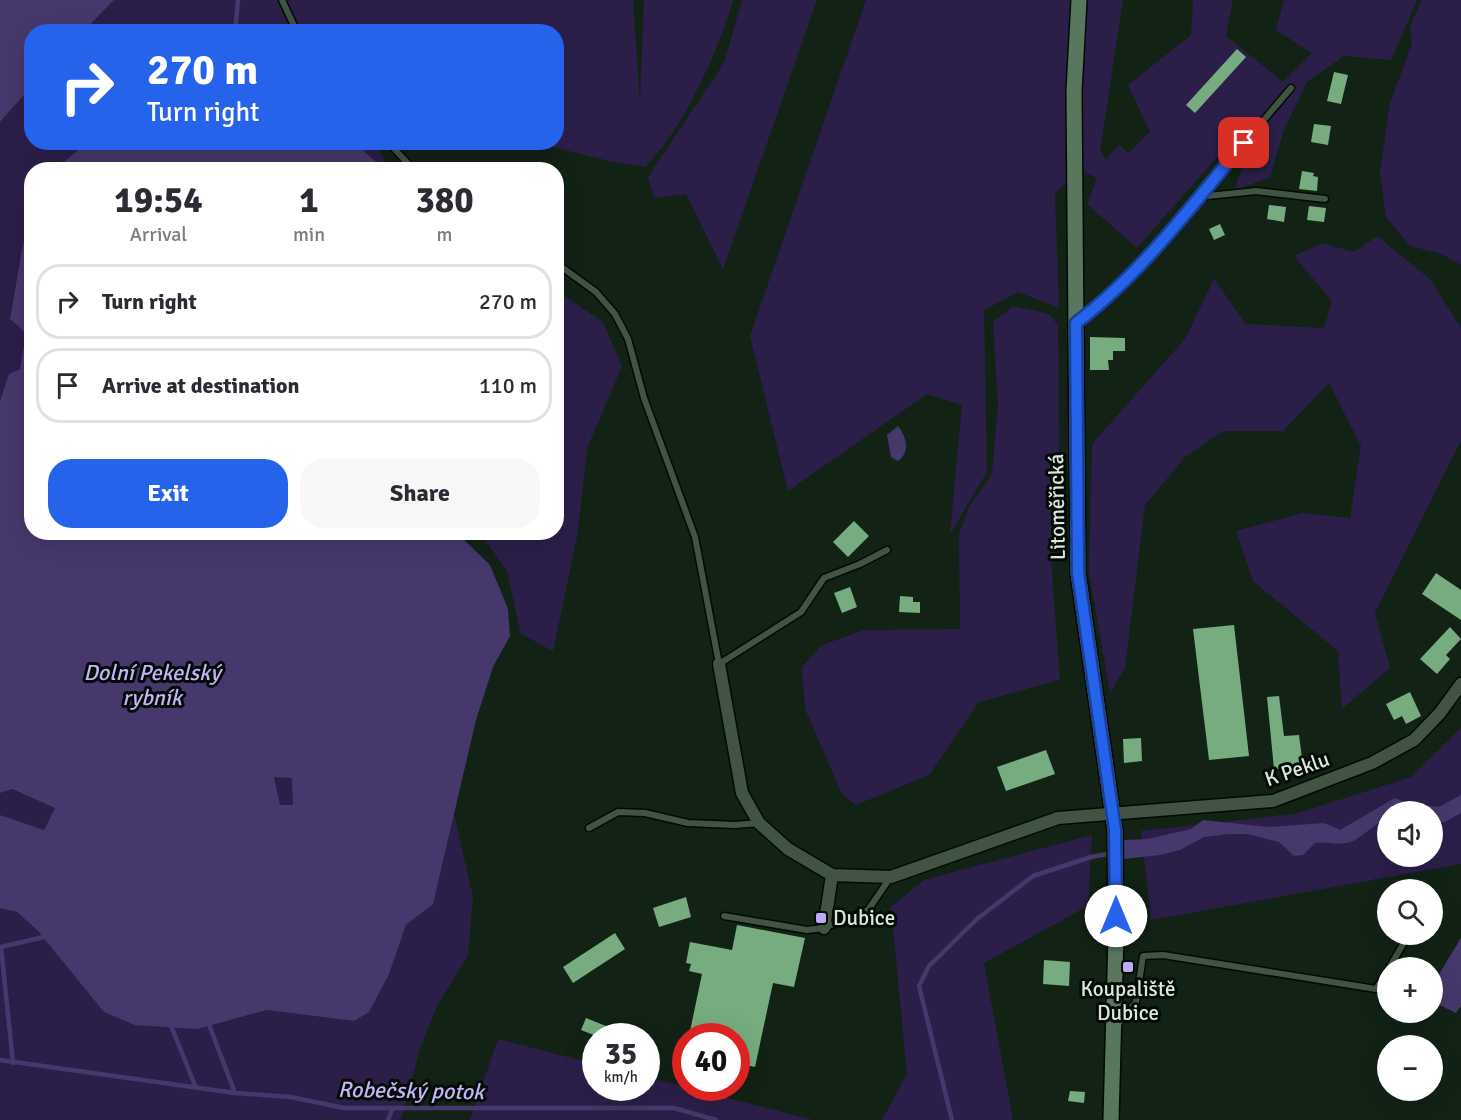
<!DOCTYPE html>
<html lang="en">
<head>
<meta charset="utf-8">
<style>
	body { margin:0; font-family:Signika,sans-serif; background:#f7f7f7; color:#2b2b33; height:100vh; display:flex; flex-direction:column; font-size:22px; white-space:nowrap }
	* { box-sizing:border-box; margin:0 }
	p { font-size:20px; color:#7c7c81 }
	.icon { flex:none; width:33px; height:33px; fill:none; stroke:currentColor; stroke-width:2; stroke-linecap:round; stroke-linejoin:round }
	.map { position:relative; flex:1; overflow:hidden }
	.panel { position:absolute; left:24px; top:162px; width:540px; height:378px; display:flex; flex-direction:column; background:#fff; border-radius:24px; box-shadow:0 6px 24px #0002 }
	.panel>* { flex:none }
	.guide { position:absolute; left:24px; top:24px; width:540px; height:126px; border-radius:24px; box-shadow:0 6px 24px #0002; background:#2563eb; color:#fff; overflow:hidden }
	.fabs { position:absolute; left:1377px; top:801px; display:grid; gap:12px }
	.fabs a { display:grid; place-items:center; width:66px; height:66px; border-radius:50%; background:#fff; box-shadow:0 6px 24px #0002; font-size:30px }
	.speed { position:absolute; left:582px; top:1023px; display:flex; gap:12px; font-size:30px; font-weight:700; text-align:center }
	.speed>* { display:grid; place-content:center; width:78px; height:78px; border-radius:50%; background:#fff; box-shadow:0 6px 24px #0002; line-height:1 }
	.speed small { font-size:15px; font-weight:400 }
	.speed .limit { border:9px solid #d22; background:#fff; color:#111 }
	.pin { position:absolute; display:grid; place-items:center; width:51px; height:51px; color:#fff; margin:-26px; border-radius:12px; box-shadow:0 3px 9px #0006 }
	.me { position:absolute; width:66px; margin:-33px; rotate:0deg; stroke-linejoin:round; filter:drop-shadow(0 0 4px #0008) }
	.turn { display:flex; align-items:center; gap:21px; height:126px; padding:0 24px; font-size:27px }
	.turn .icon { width:78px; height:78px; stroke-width:2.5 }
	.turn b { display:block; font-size:42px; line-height:51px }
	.eta { display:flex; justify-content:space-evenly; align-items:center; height:102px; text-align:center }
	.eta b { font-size:36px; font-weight:800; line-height:42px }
	.action { display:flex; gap:12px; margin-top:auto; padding:12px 24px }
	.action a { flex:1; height:69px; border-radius:24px; background:#2563eb; color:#fff; font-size:24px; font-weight:800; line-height:69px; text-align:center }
	.action a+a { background:#f7f7f7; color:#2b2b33 }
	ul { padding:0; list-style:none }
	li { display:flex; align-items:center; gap:18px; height:75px; margin:0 12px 9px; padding:0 12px; border:3px solid #e1e1e2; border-radius:24px }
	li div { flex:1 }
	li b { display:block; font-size:22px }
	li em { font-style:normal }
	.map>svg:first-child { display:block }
	.green { fill:#2b1f4a; fill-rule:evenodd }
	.water { fill:#46386c; fill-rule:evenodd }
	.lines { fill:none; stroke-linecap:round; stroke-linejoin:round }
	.stream { stroke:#46386c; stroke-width:4.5 }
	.building { fill:#76ac80 }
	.lane-casing { stroke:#010b03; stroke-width:9 }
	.street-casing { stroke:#010b03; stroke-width:15 }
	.secondary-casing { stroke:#010b03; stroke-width:18 }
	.lane { stroke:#415343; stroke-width:6 }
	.street { stroke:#415343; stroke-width:12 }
	.secondary { stroke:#58775d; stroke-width:15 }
	.route-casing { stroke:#184099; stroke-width:15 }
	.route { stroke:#2563eb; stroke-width:10 }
	.poi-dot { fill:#bbaaf6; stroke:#040a05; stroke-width:2 }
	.labels { text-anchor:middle; stroke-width:6; stroke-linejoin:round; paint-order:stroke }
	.street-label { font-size:21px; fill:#dae5dc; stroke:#040a05 }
	.poi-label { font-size:21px; fill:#dae5dc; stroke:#040a05; text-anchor:start }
	.water-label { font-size:22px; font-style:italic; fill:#c3b5f7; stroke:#040a05 }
</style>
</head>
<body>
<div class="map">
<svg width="1461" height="1120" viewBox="0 0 1461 1120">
	<rect width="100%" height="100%" fill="#122215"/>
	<path class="green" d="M114 0H633L640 100 644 0H733C720 49 681 133 645 167L609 161 537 143 556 142V32H84Z
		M742 0H817L723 269 686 194 654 198 648 177 724 63Z
		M866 0H1123L1100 151 1106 159 1119 145 1129 153 1150 132 1128 85 1191 35 1193 0H1233L1226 36 1283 82 1312 53 1276 30 1284 0H1417L1391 60 1344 56 1307 82 1284 130 1270 177 1234 191 1245 159 1228 146 1239 132 1137 248 1087 204 1097 178 1084 172V167L1055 193 1059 308 1018 292 984 310 987 472 950 534 962 405 927 394 788 491 750 336Z
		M1422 0H1461V265L1442 254 1410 246 1386 217 1380 172 1390 103 1412 44 1410 26Z
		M31 87 32 142 88 143 65 161 59 169 32 170 31 217 22 249 10 318 26 333 20 370 9 374 0 401V122Z
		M355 143H375L389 169H384Z
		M1377 236 1430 279 1461 328V440L1375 613 1390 668 1342 709 1338 651 1253 581 1236 531 1303 513 1350 518 1361 446 1329 383 1283 431H1223L1185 457 1145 505 1125 668 1110 693 1089 572 1092 444 1185 339 1214 279 1246 324 1324 328 1332 301 1294 256 1322 243 1354 252Z
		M557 291 603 322 622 366 588 446 577 537 553 651 521 634 507 571 480 533 556 532Z
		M1013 306 1049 314 1058 325 1060 512 1058 534 1050 546 1060 680 979 702 929 775 856 805 842 794 805 709 802 667 822 645 864 630 960 629 959 534 970 505 992 474 998 405 993 322Z
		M1461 728V864L1151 920 1141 831 1295 814 1411 777ZM1388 812H1432V856H1388Z
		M274 776 293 777V805L280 806Z
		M11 789 55 808 44 830 0 815V793Z
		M454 814 473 897 468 956 437 1006 420 1049 401 1120H0V908L17 912 38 931 71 969 233 1020 267 1010 354 1021 389 974 406 925 433 904Z
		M1092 835 1088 906 984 963 1013 1120H882L907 1074 891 907 924 880Z
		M498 1039 595 1064 596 1088H646L647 1077 813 1120H470Z"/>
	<path class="water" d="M0 0H114L84 31 32 32 31 87 0 122Z
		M88 142 355 143 384 169H59L65 161Z
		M31 217 32 532 457 533 490 565 508 609 510 636 493 667 476 720 433 904 406 925 389 974 369 1012 354 1021 267 1010 197 1029 135 1025 104 1012 38 931 17 912 0 908V815L44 830 55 808 12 789 0 793V401L9 374 20 369 26 333 10 319 22 249ZM274 777 292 778 293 805H280Z
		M898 426C906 436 911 452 898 461L891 457 887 435Z
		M1461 795V813L1445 822 1433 823 1432 812H1388L1387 820C1372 823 1364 838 1350 842 1338 846 1327 841 1315 843L1303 855 1294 856 1279 842 1248 834H1228L1204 837 1180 850 1160 855 1124 859V840L1148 839 1191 829 1203 820 1269 827 1324 823 1340 830 1395 798 1410 804 1439 807Z
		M1461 938V1006L1456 1013 1433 1002V984Z"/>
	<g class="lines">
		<path class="stream" d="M235 32 238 0
			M208 1022 235 1093
			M170 1023 196 1088
			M0 1060 235 1093 291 1097 344 1108H674L716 1120
			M13 1063 1 947 48 936
			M388 1120 392 1110
			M952 1120 919 986 929 966 977 919 1033 876 1091 857 1130 850"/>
	</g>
	<path class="building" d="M1237 49 1246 57 1195 113 1186 105Z
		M1334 72 1348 75 1341 104 1327 101Z
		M1314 124 1331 126 1328 145 1311 142Z
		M1302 171 1314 173 1313 176 1318 177 1317 191 1299 189Z
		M1269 205 1286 207 1284 222 1267 219Z
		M1309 206 1326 208 1324 222 1307 220Z
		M1220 224 1225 235 1214 240 1209 229Z
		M1090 337 1125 338V351H1113V360H1108L1109 370H1090Z
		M854 521 869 536 848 557 833 542Z
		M1436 573 1461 590V620L1422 594Z
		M850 587 857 607 842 613 834 593Z
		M900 596 913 597V602H920V613L899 612Z
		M1234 625 1249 756 1209 760 1193 629Z
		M1450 627 1461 639 1446 655 1450 659 1437 674 1420 659Z
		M1410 692 1421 716 1406 724 1402 716 1394 720 1386 704Z
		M1279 696 1284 736 1299 735 1303 766 1274 769 1267 697Z
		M1141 738 1142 761 1124 763 1123 739Z
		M1046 750 1055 774 1006 791 997 767Z
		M686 897 691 917 659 927 653 908Z
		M737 925 805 938 794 987 773 983 755 1067 736 1063V1036H689L702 974 689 971 691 964 686 963 690 942 732 950Z
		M615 933 625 949 573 983 563 967Z
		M1044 960 1070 962 1069 986 1043 984Z
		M586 1018 631 1036H596L581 1030Z
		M1070 1091 1085 1092 1084 1103 1068 1101Z"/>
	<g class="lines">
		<g class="lane-casing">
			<path id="lane" d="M282 0 297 32
				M388 142 414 170
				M1198 197 1256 191 1325 199
				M556 263 596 292 615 314 628 339 644 398 695 537 719 664 801 612 824 578 860 564 887 550
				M1077 322 1099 306 1156 247 1291 88
				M589 828 618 812 645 813 688 823 735 825 759 823
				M724 916 807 930 824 928 868 910 890 878
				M1389 968 1409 934
				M1118 1024 1136 1002 1143 956 1163 955 1376 989 1388 970"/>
		</g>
		<g class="street-casing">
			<path id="street" d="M719 664 742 793 759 823 788 849 832 875 891 877 1058 818 1273 801 1372 763 1414 740 1440 713 1461 684
				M824 928 832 875"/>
		</g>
		<g class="secondary-casing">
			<path id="secondary" d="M1079 0 1074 91 1078 573 1115 830 1116 936 1111 1120"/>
		</g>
		<use href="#lane" class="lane"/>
		<use href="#street" class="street"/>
		<use href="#secondary" class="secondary"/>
	</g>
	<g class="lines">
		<g class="route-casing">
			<path id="route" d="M1116 916 1115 830 1078 573 1076 323C1141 274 1192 205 1244 143"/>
		</g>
		<use href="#route" class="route"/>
	</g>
	<g class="poi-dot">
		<rect x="815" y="912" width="12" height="12" rx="3"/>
		<rect x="1122" y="961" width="12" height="12" rx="3"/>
	</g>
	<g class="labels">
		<g class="street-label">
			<text transform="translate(1057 507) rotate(-91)" y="7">Litoměřická</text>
			<text transform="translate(1297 769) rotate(-19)" y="7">K Peklu</text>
		</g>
		<g class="poi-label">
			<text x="833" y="925">Dubice</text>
			<text x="1128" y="996" text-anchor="middle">Koupaliště<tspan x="1128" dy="24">Dubice</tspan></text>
		</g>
		<g class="water-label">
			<text x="152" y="680">Dolní Pekelský<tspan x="152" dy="25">rybník</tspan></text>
			<text transform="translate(411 1090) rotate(1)" y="8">Robečský potok</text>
		</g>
	</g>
</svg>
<div class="fabs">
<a><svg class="icon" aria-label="sound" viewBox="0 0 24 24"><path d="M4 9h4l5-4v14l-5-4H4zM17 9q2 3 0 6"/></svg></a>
<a><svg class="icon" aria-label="search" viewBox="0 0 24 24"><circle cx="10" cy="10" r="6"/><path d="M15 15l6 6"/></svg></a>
<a>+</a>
<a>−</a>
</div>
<div class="speed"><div>35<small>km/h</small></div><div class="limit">40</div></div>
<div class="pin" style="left:1244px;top:143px;background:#d93025"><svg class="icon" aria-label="arrive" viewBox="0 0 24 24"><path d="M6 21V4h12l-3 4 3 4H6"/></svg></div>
<svg class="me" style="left:1116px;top:916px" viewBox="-20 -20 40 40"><circle r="19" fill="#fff"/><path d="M0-13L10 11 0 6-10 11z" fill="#2563eb"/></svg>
<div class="guide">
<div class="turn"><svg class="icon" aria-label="right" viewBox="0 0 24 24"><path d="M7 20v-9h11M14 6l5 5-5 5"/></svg><div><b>270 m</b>Turn right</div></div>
</div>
<section class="panel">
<div class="eta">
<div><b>19:54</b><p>Arrival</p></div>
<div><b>1</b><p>min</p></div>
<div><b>380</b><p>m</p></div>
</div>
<ul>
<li><svg class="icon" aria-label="right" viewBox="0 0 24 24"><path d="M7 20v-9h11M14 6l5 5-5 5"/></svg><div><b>Turn right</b></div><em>270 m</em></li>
<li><svg class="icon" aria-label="arrive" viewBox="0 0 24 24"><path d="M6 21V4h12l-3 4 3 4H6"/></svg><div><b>Arrive at destination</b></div><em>110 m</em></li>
</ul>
<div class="action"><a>Exit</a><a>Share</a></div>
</section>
</div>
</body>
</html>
